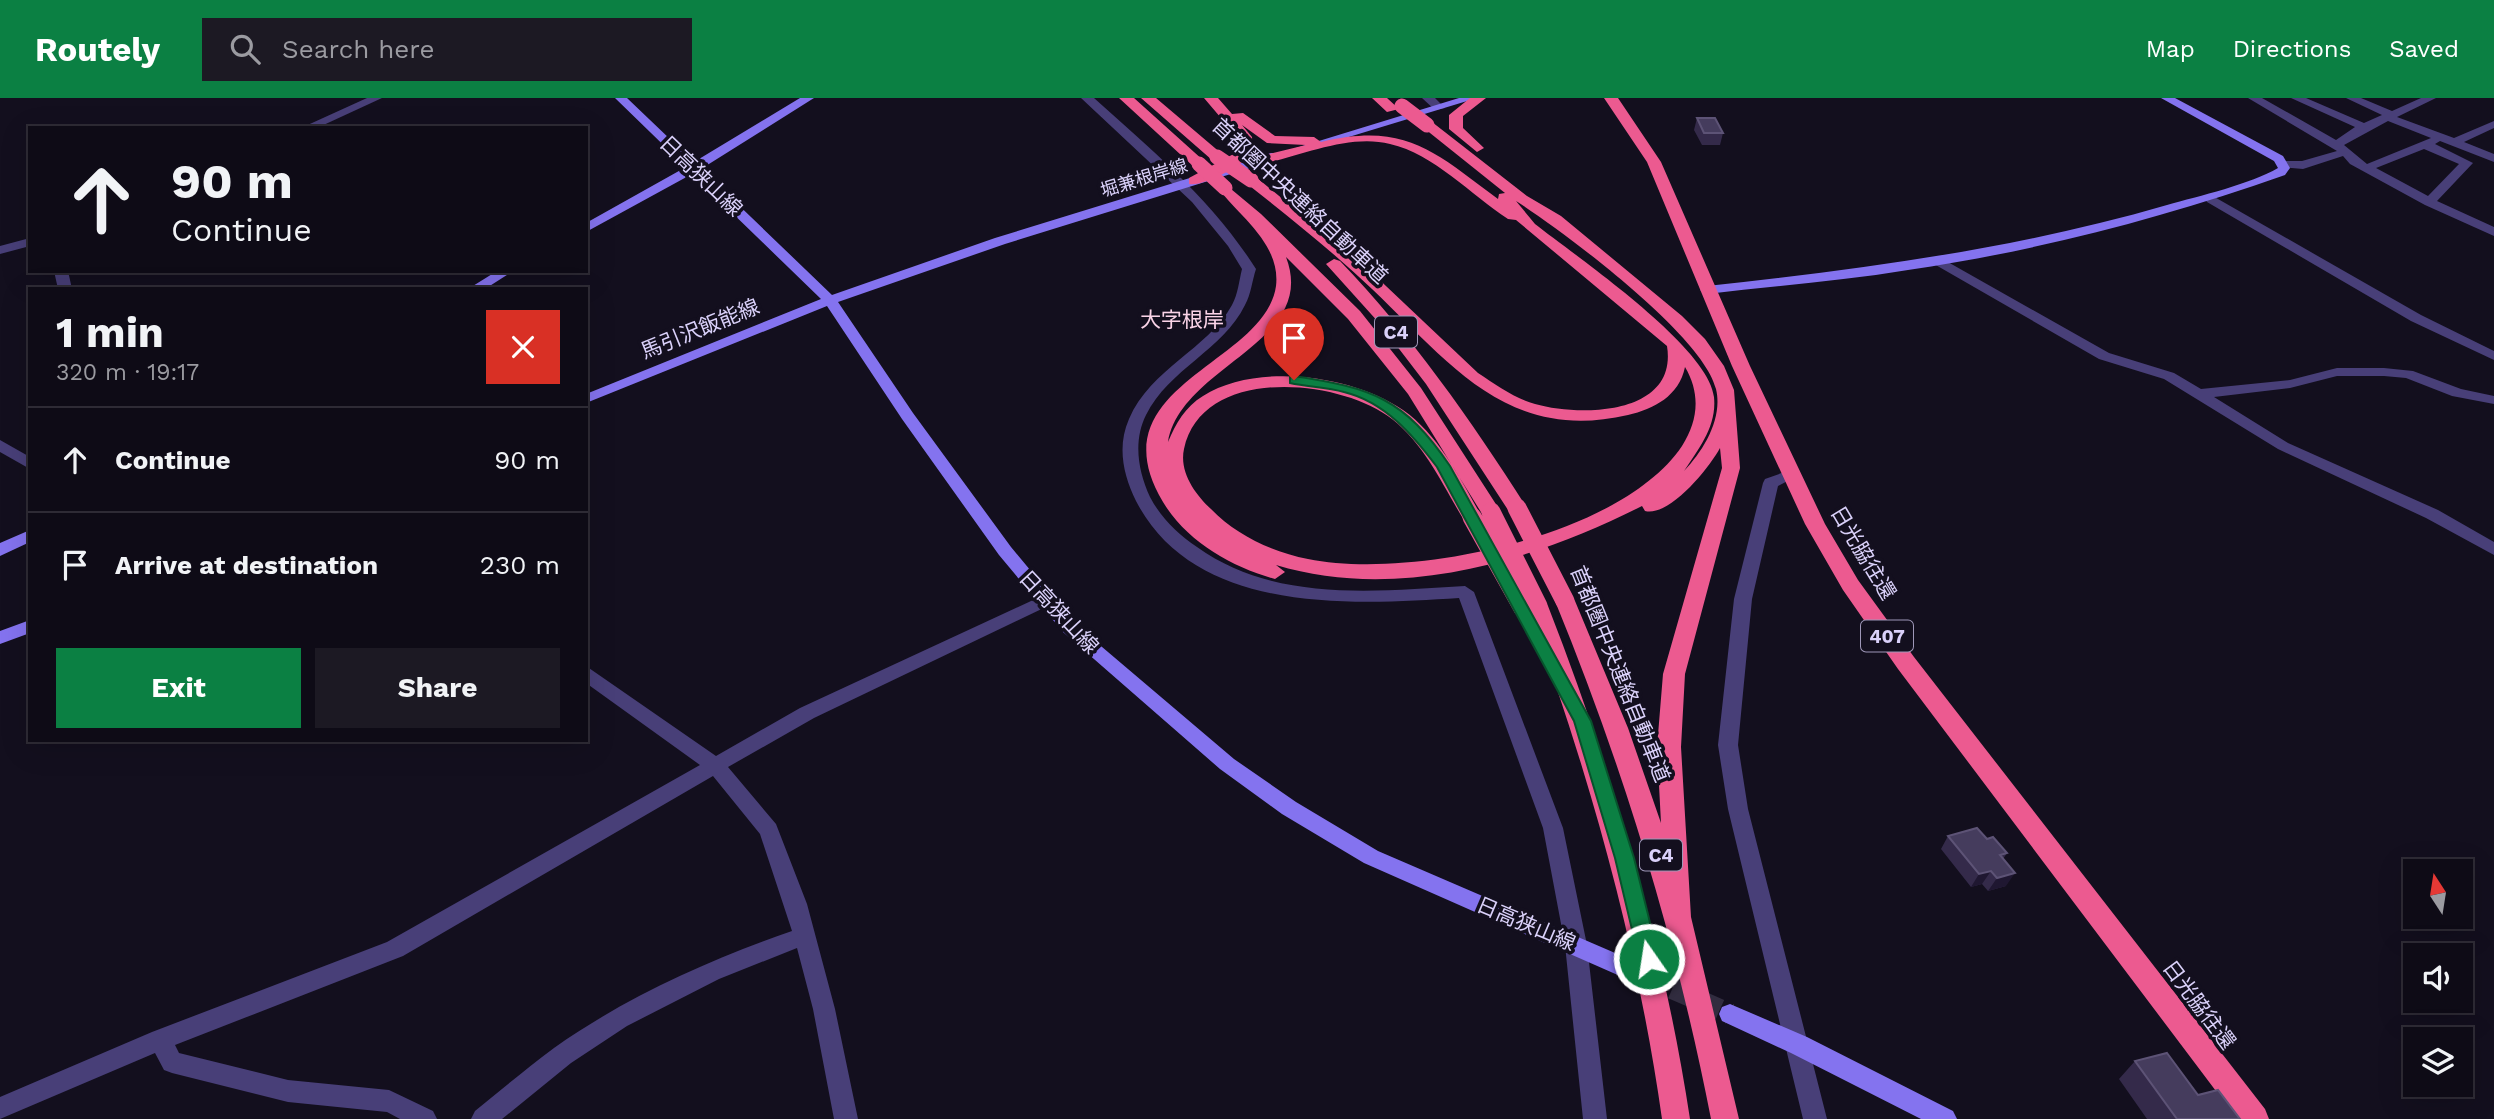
<!DOCTYPE html>
<html lang="en">
<head>
<meta charset="utf-8">
<style>
	body { margin:0; font-family:"Work Sans","Noto Sans JP",sans-serif; background:#1c1923; color:#f1f3f6; height:100vh; display:flex; flex-direction:column; font-size:26px; white-space:nowrap }
	* { box-sizing:border-box; margin:0 }
	p { font-size:23px; color:#9b9ba1 }
	.icon { flex:none; width:38px; height:38px; fill:none; stroke:currentColor; stroke-width:2; stroke-linecap:round; stroke-linejoin:round }
	.map { position:relative; flex:1; overflow:hidden }
	.side { position:absolute; left:28px; top:189px; width:560px; height:455px; display:flex; flex-direction:column; background:#0e0b16; border-radius:0px; box-shadow:0 7px 28px #0002,0 0 0 2px #2e2b35 }
	.side>* { flex:none }
	.banner { position:absolute; left:28px; top:28px; width:560px; height:147px; border-radius:0px; box-shadow:0 7px 28px #0002,0 0 0 2px #2e2b35; background:#0e0b16; color:#f1f3f6; overflow:hidden }
	.needle { width:46px; rotate:348deg }
	.buttons { position:absolute; left:2403px; top:761px; display:grid; gap:14px }
	.buttons a { display:grid; place-items:center; width:70px; height:70px; border-radius:0px; background:#0e0b16; box-shadow:0 7px 28px #0002,0 0 0 2px #2e2b35; font-size:35px }
	.pin { position:absolute; display:grid; place-items:center; width:60px; height:60px; color:#fff; margin:-72px -30px; border-radius:50% 50% 50% 0; rotate:-45deg; box-shadow:0 0 7px #0007 }
	.pin .icon { rotate:45deg }
	.me { position:absolute; width:77px; margin:-38px; rotate:347deg; stroke-linejoin:round; filter:drop-shadow(0 0 5px #0008) }
	.turn { display:flex; align-items:center; gap:24px; height:147px; padding:0 28px; font-size:32px }
	.turn .icon { width:91px; height:91px; stroke-width:2.5 }
	.turn b { display:block; font-size:49px; line-height:60px }
	.round { display:grid; place-items:center; flex:none; width:74px; height:74px; border-radius:0px; background:#1c1923 }
	.head { display:flex; align-items:center; justify-content:space-between; height:119px; padding:0 28px }
	h1 { font-size:42px; font-weight:700; line-height:52px }
	.primary-button { display:flex; gap:14px; margin-top:auto; padding:14px 28px }
	.primary-button a { flex:1; height:80px; border-radius:0px; background:#0b8043; color:#fff; font-size:28px; font-weight:700; line-height:80px; text-align:center }
	.primary-button a+a { background:#1c1923; color:#f1f3f6 }
	ul { padding:0; list-style:none }
	li { display:flex; align-items:center; gap:21px; height:105px; padding:0 28px; border-top:2px solid #2e2b35 }
	li div { flex:1 }
	li b { display:block; font-size:26px }
	li em { font-style:normal }
	header { display:flex; align-items:center; gap:42px; box-sizing:border-box; height:98px; padding:0 35px; background:#0b8043; color:#fff }
	header strong { font-size:33px }
	nav { display:flex; gap:38px; margin-inline-start:auto; font-size:24px }
	.search { width:490px; height:63px; background:#1c1923; display:flex; align-items:center; gap:18px; box-sizing:border-box; padding:0 24px; border-radius:0px; color:#9b9ba1; font-size:26px }
	.map>svg:first-child { display:block }
	.lines { fill:none; stroke-linecap:round; stroke-linejoin:round }
	.secondary-tunnel { stroke:#312c3f; stroke-width:21; stroke-dasharray:21 10; stroke-linecap:butt }
	.street { fill:#483f78; fill-rule:evenodd }
	.secondary { fill:#8473ef; fill-rule:evenodd }
	.highway { fill:#ec5a90; fill-rule:evenodd }
	.highway-bridge-far1 { stroke:#ec5a90; stroke-width:15 }
	.highway-bridge { stroke:#ec5a90; stroke-width:19 }
	.wall { fill:#342a4a }
	.shaded-wall { fill:#1f1731 }
	.building { fill:#453c5d; stroke:#5d5376; stroke-width:2 }
	.route { fill:#0b8043; stroke:#07532c; stroke-width:2 }
	.labels { text-anchor:middle; stroke-width:7; stroke-linejoin:round; paint-order:stroke }
	.far-street-label { font-size:18px; fill:#dad1fa; stroke:#130f1e }
	.shield { fill:#130f1e; stroke:#9e97b8; stroke-width:2 }
	.shield-label { font-size:19px; font-weight:bold; fill:#dad1fa }
	.street-label { font-size:21px; fill:#dad1fa; stroke:#130f1e }
	.far-quarter-label { font-size:21px; fill:#fad3e7; stroke:#130f1e }
</style>
</head>
<body>
<header>
<strong>Routely</strong>
<div class="search"><svg class="icon" aria-label="search" viewBox="0 0 24 24"><circle cx="10" cy="10" r="6"/><path d="M15 15l6 6"/></svg>Search here</div>
<nav><a>Map</a><a>Directions</a><a>Saved</a></nav>
</header>
<div class="map">
<svg width="2494" height="1021" viewBox="0 0 2494 1021">
	<rect width="100%" height="100%" fill="#130f1e"/>
	<g class="lines">
		<path class="secondary-tunnel" d="M1644 878 1730 916"/>
		<path class="street" d="M367 0H382L317 30H301Z
			M1081 0H1094C1153 53 1213 103 1256 171 1252 183 1251 196 1245 207 1223 252 1169 271 1146 317 1133 343 1138 373 1150 399 1161 420 1178 436 1197 449 1275 505 1375 493 1465 488L1474 494 1563 730 1587 847 1607 1021H1583L1565 847 1543 730 1459 500C1351 507 1195 517 1136 403 1123 377 1117 348 1129 321 1151 270 1207 252 1232 207 1238 196 1239 183 1242 171L1228 148 1192 104Z
			M1422 0H1435L1445 10 1435 12Z
			M2248 0H2262L2336 42 2355 29 2291 0H2306L2364 25 2382 17 2346 0H2361L2392 13 2421 0H2436L2397 19 2454 40 2494 23V30L2464 44 2494 56V64L2440 43 2435 46 2473 65 2437 103 2494 129V138L2425 107 2350 66 2343 58 2303 71 2280 69V63H2302L2337 53ZM2388 23 2431 40 2367 66 2344 47ZM2424 51 2459 66 2428 98 2376 70Z
			M2211 97 2421 217 2494 253V262L2411 223 2207 104 2205 101Z
			M30 140V148L0 156V148Z
			M1939 159 2109 255 2174 275 2201 291 2290 282 2337 270H2384L2413 273 2461 291 2494 298V306L2452 298 2406 280 2384 278H2337L2290 290 2214 299 2288 345 2438 412 2494 444V457L2426 420 2278 351 2164 281 2099 261 1934 166V160Z
			M54 173H68L72 191H58Z
			M0 342 30 359V371L0 354Z
			M1793 371 1801 376 1778 388 1752 501 1738 647 1748 711 1827 1021H1803L1728 711 1718 647 1734 501 1763 385 1765 381Z
			M1044 497 1053 503 1050 507 814 620 728 669 776 726 807 806 835 911 858 1021H834L813 911 797 850 719 881 627 928 571 965 502 1021H471L475 1013C501 992 527 970 554 950 626 899 709 862 792 833L760 736 713 678 403 858 175 947 179 955 288 982 389 992 433 1013 437 1021H400L387 1014 288 1004 172 975 164 972 155 955 0 1021V999L152 934 387 844 700 667 586 585V568L716 658 800 610Z"/>
		<path class="secondary" d="M615 0H627L694 64 800 0H814L701 71 832 197 995 140 1271 55H1279V61L1005 146 838 204 913 315 1011 449 1075 526 1234 661 1296 704 1378 753 1636 864 1639 871 1636 878 1628 881 1620 878 1364 765 1282 716 1220 671 1063 534 999 457 902 321 827 208 586 305V296L821 201 692 76 586 134V125L686 69Z
			M1459 0H1477L1306 52 1296 50Z
			M2161 0H2175L2283 58 2290 70 2285 77C2163 120 2037 153 1908 172 1842 183 1774 188 1707 196L1700 192 1707 188C1863 171 2016 151 2167 107 2199 98 2251 86 2278 70L2274 63Z
			M497 173H513L485 191H468Z
			M30 432V444L0 458V445Z
			M30 522V535L0 546V533Z
			M1730 906 1807 939 1953 1013 1957 1021H1921L1791 955 1722 923 1719 916 1722 909Z"/>
		<path class="highway" d="M1119 0H1134L1204 63V69H1194Z
			M1141 0H1156L1222 56V62H1212Z
			M1204 0H1218L1232 16 1243 15 1275 38 1314 39 1321 44C1406 24 1433 53 1498 101L1499 96 1505 95 1420 27 1432 24 1527 98 1561 118 1682 218 1705 241 1724 268 1734 292 1740 370 1685 576 1681 649 1691 819 1739 1021H1711C1676 842 1624 671 1555 503L1558 498H1572L1575 503 1628 630 1661 725 1657 649 1663 576 1722 370 1720 350C1709 370 1670 419 1645 413L1642 408C1534 463 1397 504 1276 467L1285 474 1275 481C1232 469 1187 444 1163 404 1093 287 1265 267 1276 188 1281 146 1239 118 1218 90L1225 86 1261 116 1360 213 1421 290 1501 414 1498 419H1484L1408 296 1348 221 1286 159C1319 245 1181 267 1168 344 1176 325 1185 309 1203 298 1256 264 1353 277 1403 312 1439 337 1461 382 1482 419L1472 425 1465 424C1443 388 1426 348 1392 321 1340 280 1202 267 1184 351 1179 374 1195 396 1211 411 1236 437 1272 454 1308 461 1410 482 1621 439 1682 348 1698 323 1701 296 1685 269 1679 298 1654 311 1628 317 1507 345 1450 265 1372 191 1332 153 1289 119 1246 85V79H1256L1368 171 1478 275C1496 287 1514 300 1535 306 1581 319 1678 317 1667 248L1516 122 1508 121C1471 97 1434 56 1390 46 1349 35 1298 59 1258 67L1253 66V60L1306 47 1267 45 1242 27 1252 39 1253 56C1242 67 1204 89 1189 86V80L1241 52 1238 40ZM1516 103C1564 134 1703 237 1716 291 1723 320 1704 352 1684 373 1699 350 1717 328 1714 299 1709 249 1577 159 1535 126Z
			M1372 0H1387L1399 11 1387 14Z
			M1470 0H1486L1463 18V30L1484 50 1477 54 1449 31V17Z
			M1604 0H1618L1661 64 1750 268 1825 426 1858 482 1914 559 2265 1011 2269 1021H2237L1898 571 1843 492 1805 426 1732 268 1647 64Z
			M1334 161 1340 163C1412 238 1471 322 1527 410L1524 415H1510L1426 286 1380 226 1326 166Z
			M1538 501 1545 503 1548 508C1613 675 1663 844 1690 1021H1662C1637 844 1589 676 1528 508L1531 503Z"/>
		<path class="highway-bridge-far1" d="M1402 8 1427 27
			M1217 59 1251 82
			M1199 66 1225 90"/>
		<path class="highway-bridge" d="M1517 410 1565 503
			M1491 414 1538 508
			M1472 419 1523 510"/>
	</g>
	<path class="wall" d="M1697 20 1723 35 1720 47H1702L1694 32Z
		M1948 738 2007 755 2003 761 2006 788 1988 793 1982 786 1971 789 1941 751Z
		M2135 963 2198 997 2240 1021H2147L2119 981Z"/>
	<path class="shaded-wall" d="M1991 773 1982 786 1971 789 1979 776Z
		M2015 775 2006 788 1988 793 1997 780Z"/>
	<path class="building" d="M1697 20H1715L1723 35H1704Z
		M1977 730 1987 741 1993 739 2007 755 2000 757 2015 775 1997 780 1991 773 1979 776 1948 738Z
		M2167 955 2198 997 2218 992 2240 1021H2177L2135 963Z"/>
	<path class="route" d="M1294 278C1372 290 1404 300 1450 368L1591 623 1634 760 1659 861 1656 868 1649 870 1642 868 1639 861 1615 760 1574 623 1437 369C1413 337 1385 304 1344 294 1326 289 1308 289 1290 285V279Z"/>
	<g class="labels">
		<g class="far-street-label">
			<text transform="translate(1144 80) rotate(-17)" y="6">堀兼根岸線</text>
		</g>
		<g class="shield">
			<rect x="1375" y="218.5" width="42" height="31" rx="5"/>
			<rect x="1861" y="522.5" width="52" height="31" rx="5"/>
			<rect x="1640" y="741.5" width="42" height="31" rx="5"/>
		</g>
		<g class="shield-label">
			<text x="1396" y="241">C4</text>
			<text x="1887" y="545">407</text>
			<text x="1661" y="764">C4</text>
		</g>
		<g class="street-label">
			<text transform="translate(701 78) rotate(44)" y="7">日高狭山線</text>
			<text transform="translate(1300 103) rotate(43)" y="7">首都圏中央連絡自動車道</text>
			<text transform="translate(700 231) rotate(-22)" y="7">馬引沢飯能線</text>
			<text transform="translate(1863 455) rotate(59)" y="7">日光脇往還</text>
			<text transform="translate(1059 514) rotate(47)" y="7">日高狭山線</text>
			<text transform="translate(1620 576) rotate(68)" y="7">首都圏中央連絡自動車道</text>
			<text transform="translate(1526 826) rotate(23)" y="7">日高狭山線</text>
			<text transform="translate(2199 907) rotate(53)" y="7">日光脇往還</text>
		</g>
		<g class="far-quarter-label">
			<text x="1182" y="229">大字根岸</text>
		</g>
	</g>
</svg>
<div class="buttons">
<a><svg class="needle" viewBox="-14 -14 28 28"><path d="M0-13l5 13h-10z" fill="#e53935"/><path d="M0 13l5-13h-10z" fill="#9b9ba1"/></svg></a>
<a><svg class="icon" aria-label="sound" viewBox="0 0 24 24"><path d="M4 9h4l5-4v14l-5-4H4zM17 9q2 3 0 6"/></svg></a>
<a><svg class="icon" aria-label="layers" viewBox="0 0 24 24"><path d="M12 4l9 5-9 5-9-5zM3 14l9 5 9-5"/></svg></a>
</div>
<div class="pin" style="left:1294px;top:282px;background:#d93025"><svg class="icon" aria-label="arrive" viewBox="0 0 24 24"><path d="M6 21V4h12l-3 4 3 4H6"/></svg></div>
<svg class="me" style="left:1649px;top:861px" viewBox="-20 -20 40 40"><circle r="17" fill="#0b8043" stroke="#fff" stroke-width="3"/><path d="M0-11L8 9 0 5-8 9z" fill="#fff"/></svg>
<div class="banner">
<div class="turn"><svg class="icon" aria-label="ahead" viewBox="0 0 24 24"><path d="M12 20V5M6 11l6-6 6 6"/></svg><div><b>90 m</b>Continue</div></div>
</div>
<section class="side">
<div class="head"><div><h1>1 min</h1><p>320 m · 19:17</p></div><a class="round" style="background:#d93025;color:#fff"><svg class="icon" aria-label="close" viewBox="0 0 24 24"><path d="M6 6l12 12M18 6L6 18"/></svg></a></div>
<ul>
<li><svg class="icon" aria-label="ahead" viewBox="0 0 24 24"><path d="M12 20V5M6 11l6-6 6 6"/></svg><div><b>Continue</b></div><em>90 m</em></li>
<li><svg class="icon" aria-label="arrive" viewBox="0 0 24 24"><path d="M6 21V4h12l-3 4 3 4H6"/></svg><div><b>Arrive at destination</b></div><em>230 m</em></li>
</ul>
<div class="primary-button"><a>Exit</a><a>Share</a></div>
</section>
</div>
</body>
</html>
